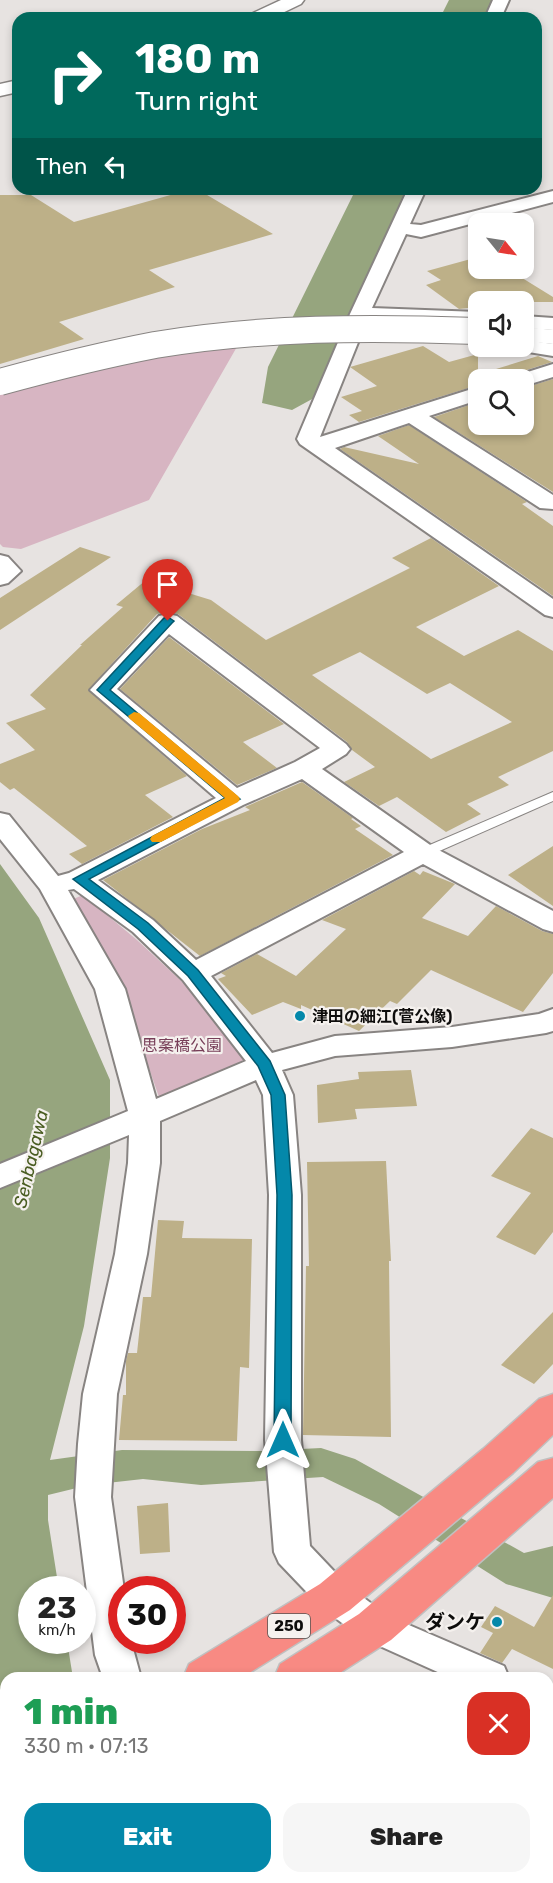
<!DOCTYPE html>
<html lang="en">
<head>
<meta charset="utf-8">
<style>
	body { margin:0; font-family:Rubik,"Noto Sans JP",sans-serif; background:#f6f6f6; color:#222; height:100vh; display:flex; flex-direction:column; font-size:22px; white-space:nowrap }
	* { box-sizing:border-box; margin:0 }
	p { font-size:20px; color:#767676 }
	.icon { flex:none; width:33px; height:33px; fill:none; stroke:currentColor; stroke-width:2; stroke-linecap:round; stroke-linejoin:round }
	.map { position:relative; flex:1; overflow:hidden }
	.panel { position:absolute; left:0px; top:1672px; width:554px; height:212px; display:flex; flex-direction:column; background:#fff; border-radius:18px 18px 0 0; box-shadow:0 3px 9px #0003 }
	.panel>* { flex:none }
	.hud { position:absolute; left:12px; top:12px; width:530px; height:183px; border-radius:18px; box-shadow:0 3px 9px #0003; background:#00695c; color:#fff; overflow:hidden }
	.needle { width:39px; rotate:120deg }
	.fabs { position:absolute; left:468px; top:213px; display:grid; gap:12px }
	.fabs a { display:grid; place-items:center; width:66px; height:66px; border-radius:12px; background:#fff; box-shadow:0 3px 9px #0003; font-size:30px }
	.speed { position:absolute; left:18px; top:1576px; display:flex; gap:12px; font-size:30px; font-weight:700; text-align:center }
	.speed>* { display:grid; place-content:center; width:78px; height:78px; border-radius:50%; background:#fff; box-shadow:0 3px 9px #0003; line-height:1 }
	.speed small { font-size:15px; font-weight:400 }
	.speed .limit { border:9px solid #d22; background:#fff; color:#111 }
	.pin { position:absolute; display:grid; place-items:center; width:51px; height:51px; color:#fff; margin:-62px -26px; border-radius:50% 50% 50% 0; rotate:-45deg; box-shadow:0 0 6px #0007 }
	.pin .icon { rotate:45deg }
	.me { position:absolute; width:66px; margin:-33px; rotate:0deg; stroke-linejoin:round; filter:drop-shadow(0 0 4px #0008) }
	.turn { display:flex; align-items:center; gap:21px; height:126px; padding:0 24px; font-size:27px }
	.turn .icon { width:78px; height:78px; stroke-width:2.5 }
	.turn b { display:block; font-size:42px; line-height:51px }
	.then { display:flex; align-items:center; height:57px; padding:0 24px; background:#0003; gap:12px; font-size:22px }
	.round { display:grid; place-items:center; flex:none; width:63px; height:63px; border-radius:18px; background:#f6f6f6 }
	.overview { display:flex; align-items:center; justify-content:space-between; height:102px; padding:0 24px }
	h1 { font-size:36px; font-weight:800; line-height:45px; color:#1e9e55 }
	.action { display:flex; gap:12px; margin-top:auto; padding:12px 24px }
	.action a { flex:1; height:69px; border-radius:18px; background:#0488aa; color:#fff; font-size:24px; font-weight:800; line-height:69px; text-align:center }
	.action a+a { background:#f6f6f6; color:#222 }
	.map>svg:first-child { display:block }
	.green { fill:#d7b5c2 }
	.water { fill:#96a57e }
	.building { fill:#bdb088; fill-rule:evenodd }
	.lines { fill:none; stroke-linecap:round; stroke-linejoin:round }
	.service-casing { stroke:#888482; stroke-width:2 }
	.minor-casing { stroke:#888482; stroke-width:4 }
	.tertiary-casing { stroke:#888482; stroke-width:3 }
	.trunk-casing { stroke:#c0c0c0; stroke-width:3 }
	.service { fill:#fff; fill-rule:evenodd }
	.minor { fill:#fff; fill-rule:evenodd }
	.tertiary { fill:#fff; fill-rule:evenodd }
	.trunk { fill:#f88a83; fill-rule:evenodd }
	.tertiary-bridge-casing { stroke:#888482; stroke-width:28; stroke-linecap:butt }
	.tertiary-bridge { stroke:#fff; stroke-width:26 }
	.route { fill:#0488aa; stroke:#03586e; stroke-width:1.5 }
	.slow { fill:#f59e0b }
	.poi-dot { fill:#0488aa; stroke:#f5f1ee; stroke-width:2 }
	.labels { text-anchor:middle; stroke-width:4.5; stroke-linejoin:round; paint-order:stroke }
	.shield { fill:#f5f1ee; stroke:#535150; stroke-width:1.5 }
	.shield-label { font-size:15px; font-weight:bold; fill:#0e0d0c }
	.poi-label { font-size:16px; font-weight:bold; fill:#0e0d0c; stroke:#f5f1ee; text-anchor:start }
	.park-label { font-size:16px; fill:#773e58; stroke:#f5f1ee }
	.water-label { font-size:18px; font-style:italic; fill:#4a5d22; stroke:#f5f1ee }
	.near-poi-label { font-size:20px; font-weight:bold; fill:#0e0d0c; stroke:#f5f1ee; text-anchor:end }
</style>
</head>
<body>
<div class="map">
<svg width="553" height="1883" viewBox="0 0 553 1883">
	<rect width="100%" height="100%" fill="#e7e3e1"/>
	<path class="green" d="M238 345 149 500 21 549 3 547 0 544V395C79 373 157 356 238 345Z
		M83 895 137 940 192 991 244 1060 160 1100 123 993 103 949 71 900Z"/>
	<path class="water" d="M449 0H493L485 18H440Z
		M356 189H408L314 398 292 410 262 403 268 367Z
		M0 864 39 918 110 1080V1158L84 1326 50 1460 122 1450 262 1451 321 1448 355 1459 524 1553 553 1546V1598L506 1584 379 1504 323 1477 201 1485 143 1479 89 1485 48 1495V1520L59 1590H32V1641H67L73 1678H6V1878H130L133 1883H0Z"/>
	<path class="building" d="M192 189H197L273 234 149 270 175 287 59 322 84 339 0 364V195H31L74 222Z
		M478 257V268H506L553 297V302H478V307L459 309 426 285 441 280 427 271Z
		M423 346 449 362 478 354V385L359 422 349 415 362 411 341 397 377 386 350 367Z
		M538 356 552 362 514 374 511 378 496 369Z
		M553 379V492L434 417 478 402V430L496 424H524V388Z
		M409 425 527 502 522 504 553 526V596L340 449 344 447 419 464 378 436Z
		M431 538 499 586 416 627 464 656 518 630 553 651V751L498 777 509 785 467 804 481 814 446 832 397 797 379 806 344 782 375 767 352 750 347 742 178 614 168 612 157 614 88 690 187 776 145 795 173 817 82 864 69 854 87 846 14 788 10 790 0 782V764L35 750 6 723 46 709 30 695 82 645H80L123 607 116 605 146 580 211 600 266 640 410 568 392 558ZM360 652 427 694 450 683 512 722 431 759 312 675Z
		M80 547 111 557 0 630V598Z
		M169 637 284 724 243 742 277 768 237 785 120 689Z
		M302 782 353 818 351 819 361 826 355 829 393 855 200 956 103 880 202 829 250 810 245 807Z
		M553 846V906L508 875Z
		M414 871 420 875 423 871 455 884 422 918 468 936 496 906 542 931 553 934V973L523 1012 431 970 397 1004 390 1001 359 1031 301 1005V1009L283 1002 252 1015 218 979 226 976 221 973 257 954 296 976 346 929 322 920Z
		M411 1070 417 1106 355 1109 357 1119 318 1123 317 1085 359 1079 358 1072Z
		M531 1128 553 1138V1232L535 1255 496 1237 531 1193 491 1176Z
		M386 1161 391 1261H389L391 1437 303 1435 306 1266H309L307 1162Z
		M158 1220 184 1221 182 1238 252 1239 249 1368 240 1367 237 1441 119 1440 123 1395H126V1361L128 1353H137L143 1297H151Z
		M553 1312V1364L534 1384 501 1365Z
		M168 1503 170 1552 140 1554 137 1506Z
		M553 1595V1669L512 1649 502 1663 480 1653 493 1633 481 1627 495 1606 534 1627Z"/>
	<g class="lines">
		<g class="service-casing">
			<path id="service" d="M553 792V801L428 856H418L417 853 418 850Z"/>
		</g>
		<g class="minor-casing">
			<path id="minor" d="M493 0H509L501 18H485Z
				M408 189H426L410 224 421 225 553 191V202L421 237 406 234 372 308 478 312V324L367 320 320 437 478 387V400L429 416 553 495V509L540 508 409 423 335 448 553 599V617L545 615 300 444 297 439 350 314Z
				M524 316 553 318V330L524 328Z
				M524 340 553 344V356L516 350 513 346H524Z
				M553 364V377L524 386V380H512L515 376Z
				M0 555 8 557 21 571 8 583 0 585Z
				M168 614 177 616 346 744 350 749 346 754 322 769 433 847 553 911V932L543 929 423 864 211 976 272 1053 335 1036 452 1027 539 1014 553 1009V1031L546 1033 452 1047 335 1056 282 1070 293 1095 301 1195V1440L310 1546 348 1586 388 1616 504 1666 509 1678H451L362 1638 322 1608 279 1563 274 1552 265 1440 269 1195 263 1095 256 1080 160 1121V1163L147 1254 117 1394 111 1497 124 1590H122V1641H131L141 1678H103L95 1655 75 1497 78 1444 83 1394 115 1254 128 1163 129 1135 0 1188V1164L128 1111 95 989 40 889 0 839V813L9 815 58 876 69 873 216 798 90 690 159 616ZM169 634 320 748 295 762 237 788 117 689ZM302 779 404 852 196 960 153 920 98 880 243 805ZM74 889 133 932 183 980 246 1061 156 1099 125 989 68 890Z
				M548 1685 553 1687V1722L548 1720Z
				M135 1878H177L179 1883H137Z"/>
		</g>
		<g class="tertiary-casing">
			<path id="tertiary" d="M281 0H304L301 4 272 18H248L251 14Z
				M18 80V92L0 96V84Z
				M524 327 553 330V344L524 341Z"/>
		</g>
		<g class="trunk-casing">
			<path id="trunk" d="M553 1394V1435L513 1473 350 1610 241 1678H183L189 1664 320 1584 483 1449 539 1399Z
				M553 1458V1498L391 1640 332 1678H274L280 1664 359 1614 538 1462Z
				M6 1780V1824L0 1826V1782Z
				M6 1845V1878H25L22 1883H0V1847Z"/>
		</g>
		<use href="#service" class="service"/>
		<use href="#minor" class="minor"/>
		<use href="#tertiary" class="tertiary"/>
		<use href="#trunk" class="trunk"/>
		<g class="tertiary-bridge-casing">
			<path id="tertiary-bridge" d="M0 382C51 368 103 355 155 345 262 327 370 327 478 331"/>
		</g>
		<use href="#tertiary-bridge" class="tertiary-bridge"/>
	</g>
	<path class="route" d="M168 617 174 621 172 623 110 690 240 799 89 879 148 923 198 970 270 1061 285 1095 292 1195 291 1440 289 1445 283 1447 277 1445 274 1440 277 1195 271 1095 258 1066 188 976 138 929 73 879 225 798 97 690 164 618Z"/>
	<path class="slow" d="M134 712 139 713 238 796 240 799 238 802 161 842H152L150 839 152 836 225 798 130 719 128 716Z"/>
	<g class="poi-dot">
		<circle cx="300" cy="1016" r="6"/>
		<circle cx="497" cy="1622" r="6"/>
	</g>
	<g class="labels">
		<rect class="shield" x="268" y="1614" width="42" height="24" rx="4.5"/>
		<g class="shield-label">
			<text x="289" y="1631">250</text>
		</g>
		<g class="poi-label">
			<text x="312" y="1022">津田の細江(菅公像)</text>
		</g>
		<g class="park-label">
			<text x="182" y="1051">思案橋公園</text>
		</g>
		<g class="water-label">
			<text transform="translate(31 1159) rotate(-77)" y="6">Senbagawa</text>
		</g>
		<g class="near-poi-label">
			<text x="485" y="1629">ダンケ</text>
		</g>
	</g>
</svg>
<div class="fabs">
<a><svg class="needle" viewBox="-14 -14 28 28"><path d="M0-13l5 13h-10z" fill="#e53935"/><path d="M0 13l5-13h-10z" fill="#767676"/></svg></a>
<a><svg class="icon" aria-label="sound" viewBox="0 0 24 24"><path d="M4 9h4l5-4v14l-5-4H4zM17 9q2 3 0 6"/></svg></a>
<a><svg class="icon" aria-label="search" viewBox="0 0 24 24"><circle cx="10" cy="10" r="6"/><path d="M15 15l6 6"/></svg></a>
</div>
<div class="speed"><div>23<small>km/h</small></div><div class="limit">30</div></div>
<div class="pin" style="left:168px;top:621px;background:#d93025"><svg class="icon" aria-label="arrive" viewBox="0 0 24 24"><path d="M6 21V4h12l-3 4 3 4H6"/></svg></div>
<svg class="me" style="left:283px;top:1440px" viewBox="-20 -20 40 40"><path d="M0-17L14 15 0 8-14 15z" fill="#0488aa" stroke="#fff" stroke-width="4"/></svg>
<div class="hud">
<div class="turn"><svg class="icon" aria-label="right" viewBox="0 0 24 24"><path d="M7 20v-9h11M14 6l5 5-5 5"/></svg><div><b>180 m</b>Turn right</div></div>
<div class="then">Then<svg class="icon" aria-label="left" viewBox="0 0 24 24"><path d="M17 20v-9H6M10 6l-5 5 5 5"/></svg></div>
</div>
<section class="panel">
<div class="overview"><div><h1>1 min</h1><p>330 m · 07:13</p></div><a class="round" style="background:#d93025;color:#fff"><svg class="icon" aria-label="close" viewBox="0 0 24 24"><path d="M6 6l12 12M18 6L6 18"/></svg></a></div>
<div class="action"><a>Exit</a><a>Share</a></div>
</section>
</div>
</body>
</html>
